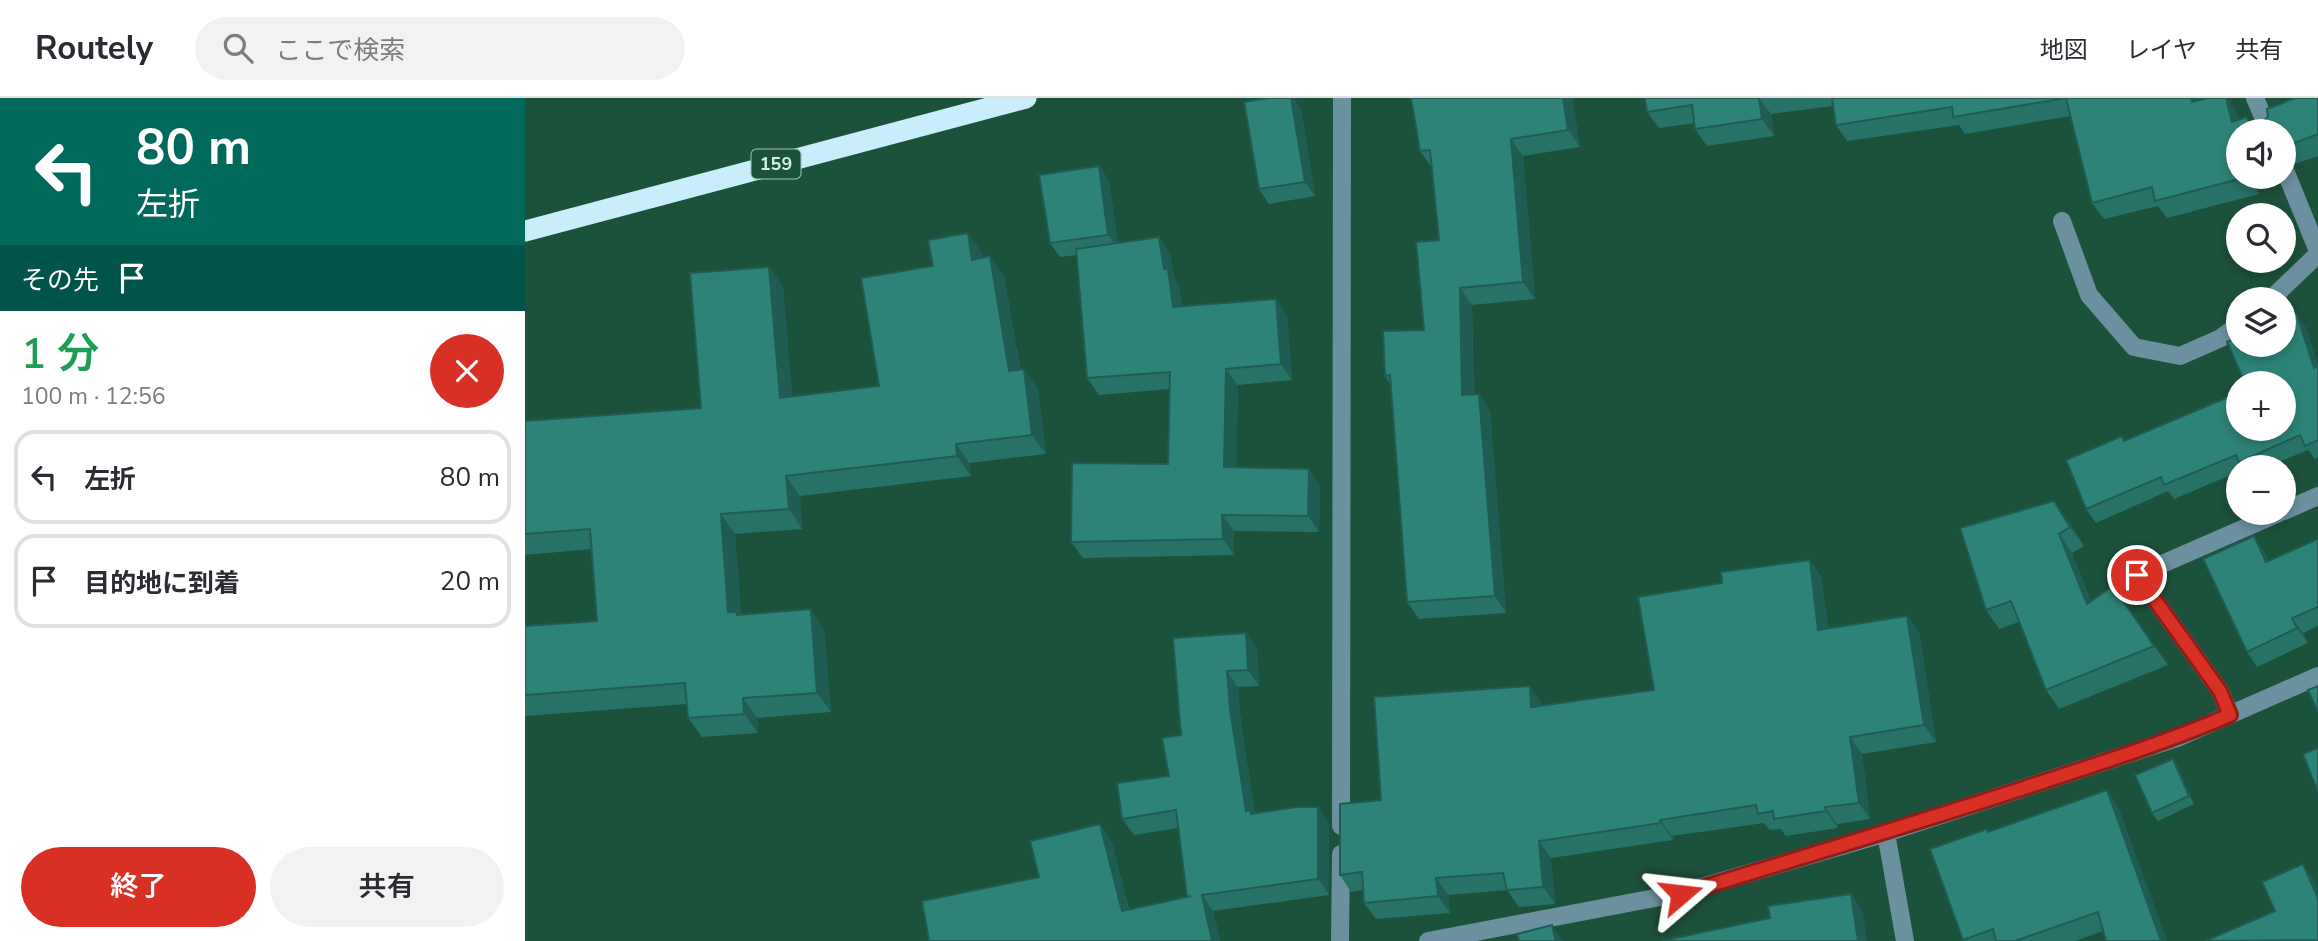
<!DOCTYPE html>
<html lang="ja">
<head>
<meta charset="utf-8">
<style>
	body { margin:0; font-family:"Nunito Sans","Noto Sans JP",sans-serif; background:#f2f2f3; color:#2b2b33; height:100vh; display:flex; flex-direction:column; font-size:26px; white-space:nowrap }
	* { box-sizing:border-box; margin:0 }
	p { font-size:23px; color:#7c7c81 }
	.icon { flex:none; width:38px; height:38px; fill:none; stroke:currentColor; stroke-width:2; stroke-linecap:round; stroke-linejoin:round }
	.map { position:relative; flex:1; overflow:hidden }
	.side { display:flex; flex-direction:column; background:#fff; width:525px }
	.side>* { flex:none }
	.guide { background:#00695c; color:#fff; overflow:hidden }
	.buttons { position:absolute; left:1701px; top:21px; display:grid; gap:14px }
	.buttons a { display:grid; place-items:center; width:70px; height:70px; border-radius:50%; background:#fff; box-shadow:0 4px 10px #0003; font-size:35px }
	.pin { position:absolute; display:grid; place-items:center; width:60px; height:60px; color:#fff; margin:-30px; border:4px solid #fff; border-radius:50%; box-shadow:0 2px 7px #0007 }
	.me { position:absolute; width:77px; margin:-38px; rotate:73deg; stroke-linejoin:round; filter:drop-shadow(0 0 5px #0008) }
	.turn { display:flex; align-items:center; gap:24px; height:147px; padding:0 21px; font-size:32px }
	.turn .icon { width:91px; height:91px; stroke-width:2.5 }
	.turn b { display:block; font-size:49px; line-height:60px }
	.then { display:flex; align-items:center; height:66px; padding:0 21px; background:#0003; gap:14px; font-size:26px }
	.round { display:grid; place-items:center; flex:none; width:74px; height:74px; border-radius:37px; background:#f2f2f3 }
	.summary { display:flex; align-items:center; justify-content:space-between; height:119px; padding:0 21px }
	h1 { font-size:42px; font-weight:600; line-height:52px; color:#1e9e55 }
	.button { display:flex; gap:14px; margin-top:auto; padding:14px 21px }
	.button a { flex:1; height:80px; border-radius:42px; background:#d93025; color:#fff; font-size:28px; font-weight:600; line-height:80px; text-align:center }
	.button a+a { background:#f2f2f3; color:#2b2b33 }
	ul { padding:0; list-style:none }
	li { display:flex; align-items:center; gap:21px; height:94px; margin:0 14px 10px; padding:0 7px; border:4px solid #e1e1e2; border-radius:21px }
	li div { flex:1 }
	li b { display:block; font-size:26px }
	li em { font-style:normal }
	header { display:flex; align-items:center; gap:42px; box-sizing:border-box; height:98px; padding:0 35px; background:#fff; border-bottom:2px solid #e1e1e2 }
	header strong { font-size:33px }
	nav { display:flex; gap:38px; margin-inline-start:auto; font-size:24px }
	.search { width:490px; height:63px; background:#f2f2f3; display:flex; align-items:center; gap:18px; box-sizing:border-box; padding:0 24px; border-radius:38px; color:#7c7c81; font-size:26px }
	main { display:flex; flex:1; min-height:0 }
	.map>svg:first-child { display:block }
	.lines { fill:none; stroke-linecap:round; stroke-linejoin:round }
	.minor { stroke:#6b909f; stroke-width:18 }
	.highway { stroke:#c9edfa; stroke-width:21 }
	.wall { fill:#287167 }
	.shaded-wall { fill:#205c54 }
	.building { fill:#2e8378; stroke:#205c54; stroke-width:2 }
	.route-casing { stroke:#8d1f18; stroke-width:18 }
	.route { stroke:#d93025; stroke-width:12 }
	.labels { text-anchor:middle; stroke-width:5; stroke-linejoin:round; paint-order:stroke }
	.shield { fill:#1c513b; stroke:#9ec1b1; stroke-width:2 }
	.shield-label { font-size:18px; font-weight:bold; fill:#d6f1e3 }
</style>
</head>
<body>
<header>
<strong>Routely</strong>
<div class="search"><svg class="icon" aria-label="search" viewBox="0 0 24 24"><circle cx="10" cy="10" r="6"/><path d="M15 15l6 6"/></svg>ここで検索</div>
<nav><a>地図</a><a>レイヤ</a><a>共有</a></nav>
</header>
<main>
<section class="side">
<div class="guide">
<div class="turn"><svg class="icon" aria-label="left" viewBox="0 0 24 24"><path d="M17 20v-9H6M10 6l-5 5 5 5"/></svg><div><b>80 m</b>左折</div></div>
<div class="then">その先<svg class="icon" aria-label="arrive" viewBox="0 0 24 24"><path d="M6 21V4h12l-3 4 3 4H6"/></svg></div>
</div>
<div class="summary"><div><h1>1 分</h1><p>100 m · 12:56</p></div><a class="round" style="background:#d93025;color:#fff"><svg class="icon" aria-label="close" viewBox="0 0 24 24"><path d="M6 6l12 12M18 6L6 18"/></svg></a></div>
<ul>
<li><svg class="icon" aria-label="left" viewBox="0 0 24 24"><path d="M17 20v-9H6M10 6l-5 5 5 5"/></svg><div><b>左折</b></div><em>80 m</em></li>
<li><svg class="icon" aria-label="arrive" viewBox="0 0 24 24"><path d="M6 21V4h12l-3 4 3 4H6"/></svg><div><b>目的地に到着</b></div><em>20 m</em></li>
</ul>
<div class="button"><a>終了</a><a>共有</a></div>
</section>
<div class="map">
<svg width="1793" height="843" viewBox="0 0 1793 843">
	<rect width="100%" height="100%" fill="#1c513b"/>
	<g class="lines">
		<path class="minor" d="M1730 0 1744 33
			M1759 70 1793 153
			M1537 123 1564 197 1609 249 1655 258 1696 240 1713 227
			M1746 201 1793 156
			M1759 413 1793 398
			M1705 617 1695 593 1612 477 1754 415
			M816 728 817 0
			M1361 735 1380 843
			M815 843 816 756
			M903 843 1156 795 1361 735 1652 640 1793 578"/>
		<path class="highway" d="M0 133 501 0"/>
	</g>
	<path class="wall" d="M743 0H768L776 11 790 98 744 106 734 91Z
		M1047 0 1055 49 998 58 1010 201 947 207 949 296H954L965 313 981 515 894 521 882 504 866 287 860 278 899 232 914 142 907 70 895 53Z
		M1120 0H1675V2L1711 13 1713 21 1726 26 1736 27 1793 0V58L1770 66 1761 59H1759V33H1713V79H1736L1730 81 1734 96 1642 120 1633 108 1579 121 1567 105 1545 18 1440 36 1434 27 1322 43 1311 27 1308 8 1246 16 1249 38 1182 48 1170 31V25L1134 30 1122 14Z
		M574 68 584 83 593 145 645 155 649 179 654 187 657 208 762 217 767 282 713 287 711 369 795 387 794 434 709 433V457L558 460 546 444 643 366 645 291 574 297 562 280 552 157 535 159 525 145Z
		M457 155 458 160 479 178 495 271H499L513 291 521 356 444 365 446 378 275 398 277 431 210 436 216 517 299 531 306 614 232 620 233 635 177 639 163 620 162 606 0 618V528L72 523 67 451 0 457V323L176 310 244 169 258 189 267 298 354 288 408 168Z
		M1772 217 1781 230 1793 268V360L1790 361 1783 352 1742 369H1713V374L1649 401 1643 393 1571 425 1561 411 1597 338 1601 343 1759 331Z
		M1543 422 1559 448 1547 455 1566 503 1588 488 1643 567 1534 611 1521 592 1494 524 1474 531 1461 512Z
		M1793 441V528L1778 535 1783 545 1732 569 1722 554 1739 453 1744 463Z
		M1285 462 1296 478 1303 530 1382 518 1394 534 1411 644 1337 656 1345 721 1312 726 1313 730 1261 738 1256 731 1245 732 1239 725 1147 738 1148 742 1026 760 1030 806 994 809 982 792 923 797 925 815 851 821 839 805 838 792 826 794 815 777 856 702 1005 588 1016 605 1017 608 1129 592 1197 485Z
		M648 540 732 551 734 588 713 589 716 627 730 715 804 725V797L688 813 695 843H404L514 779 575 726 586 742 604 811 662 799 653 730 609 737 597 721 644 678 656 637Z
		M1648 661 1653 669 1669 706 1633 723 1627 715Z
		M1582 692 1593 709 1642 843H1581L1578 833 1550 843H1438L1405 751 1464 734Z"/>
	<path class="shaded-wall" d="M766 0H768L776 11 790 98 780 84Z
		M1038 0H1047L1055 49 1043 32Z
		M1234 0 1246 16 1249 38 1237 21Z
		M1666 0H1675L1678 21 1667 4Z
		M1701 0H1702L1711 13 1716 33 1707 24Z
		M986 41 998 58 1010 201 998 184Z
		M574 68 584 83 594 151 583 137Z
		M1722 79H1729L1730 81 1734 96Z
		M443 135 457 155 461 181 447 162Z
		M634 139 645 155 649 179 654 187 659 225 648 209 639 171Z
		M465 158 479 178 498 292 484 273Z
		M244 169 258 189 269 320 255 300Z
		M935 190 947 207 949 313 937 297Z
		M751 201 762 217 767 282 756 266Z
		M1772 217 1781 230 1793 268 1789 270Z
		M499 271 513 291 521 356 507 337Z
		M701 271 713 287 711 385 699 369Z
		M954 296 965 313 981 515 970 498Z
		M431 346 444 365 446 378 432 358Z
		M784 371 795 387 794 434 783 418Z
		M261 378 275 398 277 431 264 411Z
		M1529 403 1543 422 1559 448 1545 429Z
		M196 416 210 436 216 521 203 514Z
		M697 417 709 433V457L698 441Z
		M1534 436 1547 455 1575 525 1562 506Z
		M1729 438 1739 453 1751 478 1741 464Z
		M1285 462 1296 478 1305 548 1293 532Z
		M286 511 299 531 306 614 292 595Z
		M1382 518 1394 534 1411 644 1399 627Z
		M1767 520 1778 535 1783 545 1772 530Z
		M721 535 732 551 734 588 723 572Z
		M702 573 713 589 716 627 731 720 721 713 705 611Z
		M1005 588 1016 605 1018 626 1006 609Z
		M218 600 232 620 233 635 219 616Z
		M1325 639 1337 656 1345 721 1334 705Z
		M1648 661 1653 669 1669 706 1664 698Z
		M1582 692 1593 709 1642 843H1636Z
		M793 709 804 725V797L793 781Z
		M1300 709 1312 726 1313 730 1301 713Z
		M1135 722 1147 738 1148 742 1136 725Z
		M575 726 586 742 608 829 597 813Z
		M1014 743 1026 760 1030 806 1018 789Z
		M1778 766 1790 783 1793 790V800Z
		M911 780 923 797 925 815 913 798Z
		M1326 796 1338 813 1342 843H1333Z
		M677 797 688 813 695 843H687Z
		M1027 827 1038 843H1031Z"/>
	<path class="building" d="M743 0H766L780 84 734 91 719 4Z
		M886 0H1038L1043 32 986 41 998 184 935 190 937 297 954 296 970 498 882 504 865 277 860 278 858 233 899 232 891 144 914 142 905 52 895 53Z
		M1120 0H1234L1237 21 1170 31 1167 7 1122 14Z
		M1307 0H1666L1667 4 1683 0H1701L1707 24 1721 19 1726 26 1736 27 1743 18 1742 11 1771 0H1793V36L1759 49V33H1713V79H1722L1630 103 1627 89 1567 105 1541 0 1428 19 1427 9 1311 27Z
		M574 68 583 137 525 145 514 77Z
		M443 135 447 162 465 158 484 273 499 271 507 337 431 346 432 358 261 378 264 411 196 416 203 514H211L212 517 286 511 292 595 218 600 219 616 163 620 160 585 0 597V528L72 523 65 431 0 436V323L176 310 165 175 244 169 255 300 354 288 336 180 408 168 403 142Z
		M634 139 639 171H643L648 209 751 201 756 266 701 271 699 369 784 371 783 418 697 417 698 441 546 444 547 365 643 366 645 274 562 280 551 151Z
		M1772 217 1789 270 1793 268V342L1780 348 1775 337 1714 364 1711 357 1639 387 1636 379 1561 411 1541 362 1597 338 1599 343 1713 295V331H1759V285H1720L1702 244 1713 239V247H1759V221Z
		M1529 403 1545 429 1534 436 1562 506 1588 488 1629 548 1521 592 1486 503 1461 512 1435 430Z
		M1729 438 1741 464 1793 441V509L1767 520 1772 530 1722 554 1678 461Z
		M1285 462 1293 532 1382 518 1399 627 1325 639 1334 705 1300 709 1301 713 1249 721 1248 713 1233 716 1231 707 1135 722 1136 725 1014 743 1018 789 982 792 978 775 911 780 913 798 839 805 837 774 815 777V706L856 702 849 599 1005 588 1006 609 1129 592 1113 499 1197 485 1196 474Z
		M721 535 723 572 702 573 705 611 721 713 725 712 726 716 771 709H793V781L677 797 687 843H404L397 803 514 779 505 743 575 726 597 813 666 798 662 799 651 712 597 721 592 685 644 678 637 640 656 637 648 540Z
		M1793 588V614L1783 592Z
		M1793 650V694L1778 656Z
		M1648 661 1664 698 1627 715 1610 677Z
		M1582 692 1636 843H1581L1573 814 1490 843H1471L1468 831 1438 842 1405 751 1462 731 1463 734Z
		M1778 766 1793 800V842L1680 843 1750 813 1737 784Z
		M1326 796 1333 843H1136L1245 820 1243 808Z
		M1027 827 1031 843H994L992 836Z"/>
	<g class="lines">
		<g class="route-casing">
			<path id="route" d="M1156 796C1271 761 1385 727 1499 690 1568 667 1638 646 1705 617L1695 593 1612 477"/>
		</g>
		<use href="#route" class="route"/>
	</g>
	<g class="labels">
		<rect class="shield" x="226.5" y="51.5" width="49" height="29" rx="5"/>
		<g class="shield-label">
			<text x="251" y="72">159</text>
		</g>
	</g>
</svg>
<div class="buttons">
<a><svg class="icon" aria-label="sound" viewBox="0 0 24 24"><path d="M4 9h4l5-4v14l-5-4H4zM17 9q2 3 0 6"/></svg></a>
<a><svg class="icon" aria-label="search" viewBox="0 0 24 24"><circle cx="10" cy="10" r="6"/><path d="M15 15l6 6"/></svg></a>
<a><svg class="icon" aria-label="layers" viewBox="0 0 24 24"><path d="M12 4l9 5-9 5-9-5zM3 14l9 5 9-5"/></svg></a>
<a>+</a>
<a>−</a>
</div>
<div class="pin" style="left:1612px;top:477px;background:#d93025"><svg class="icon" aria-label="arrive" viewBox="0 0 24 24"><path d="M6 21V4h12l-3 4 3 4H6"/></svg></div>
<svg class="me" style="left:1156px;top:796px" viewBox="-20 -20 40 40"><path d="M0-17L14 15 0 8-14 15z" fill="#d93025" stroke="#fff" stroke-width="4"/></svg>
</div>
</main>
</body>
</html>
